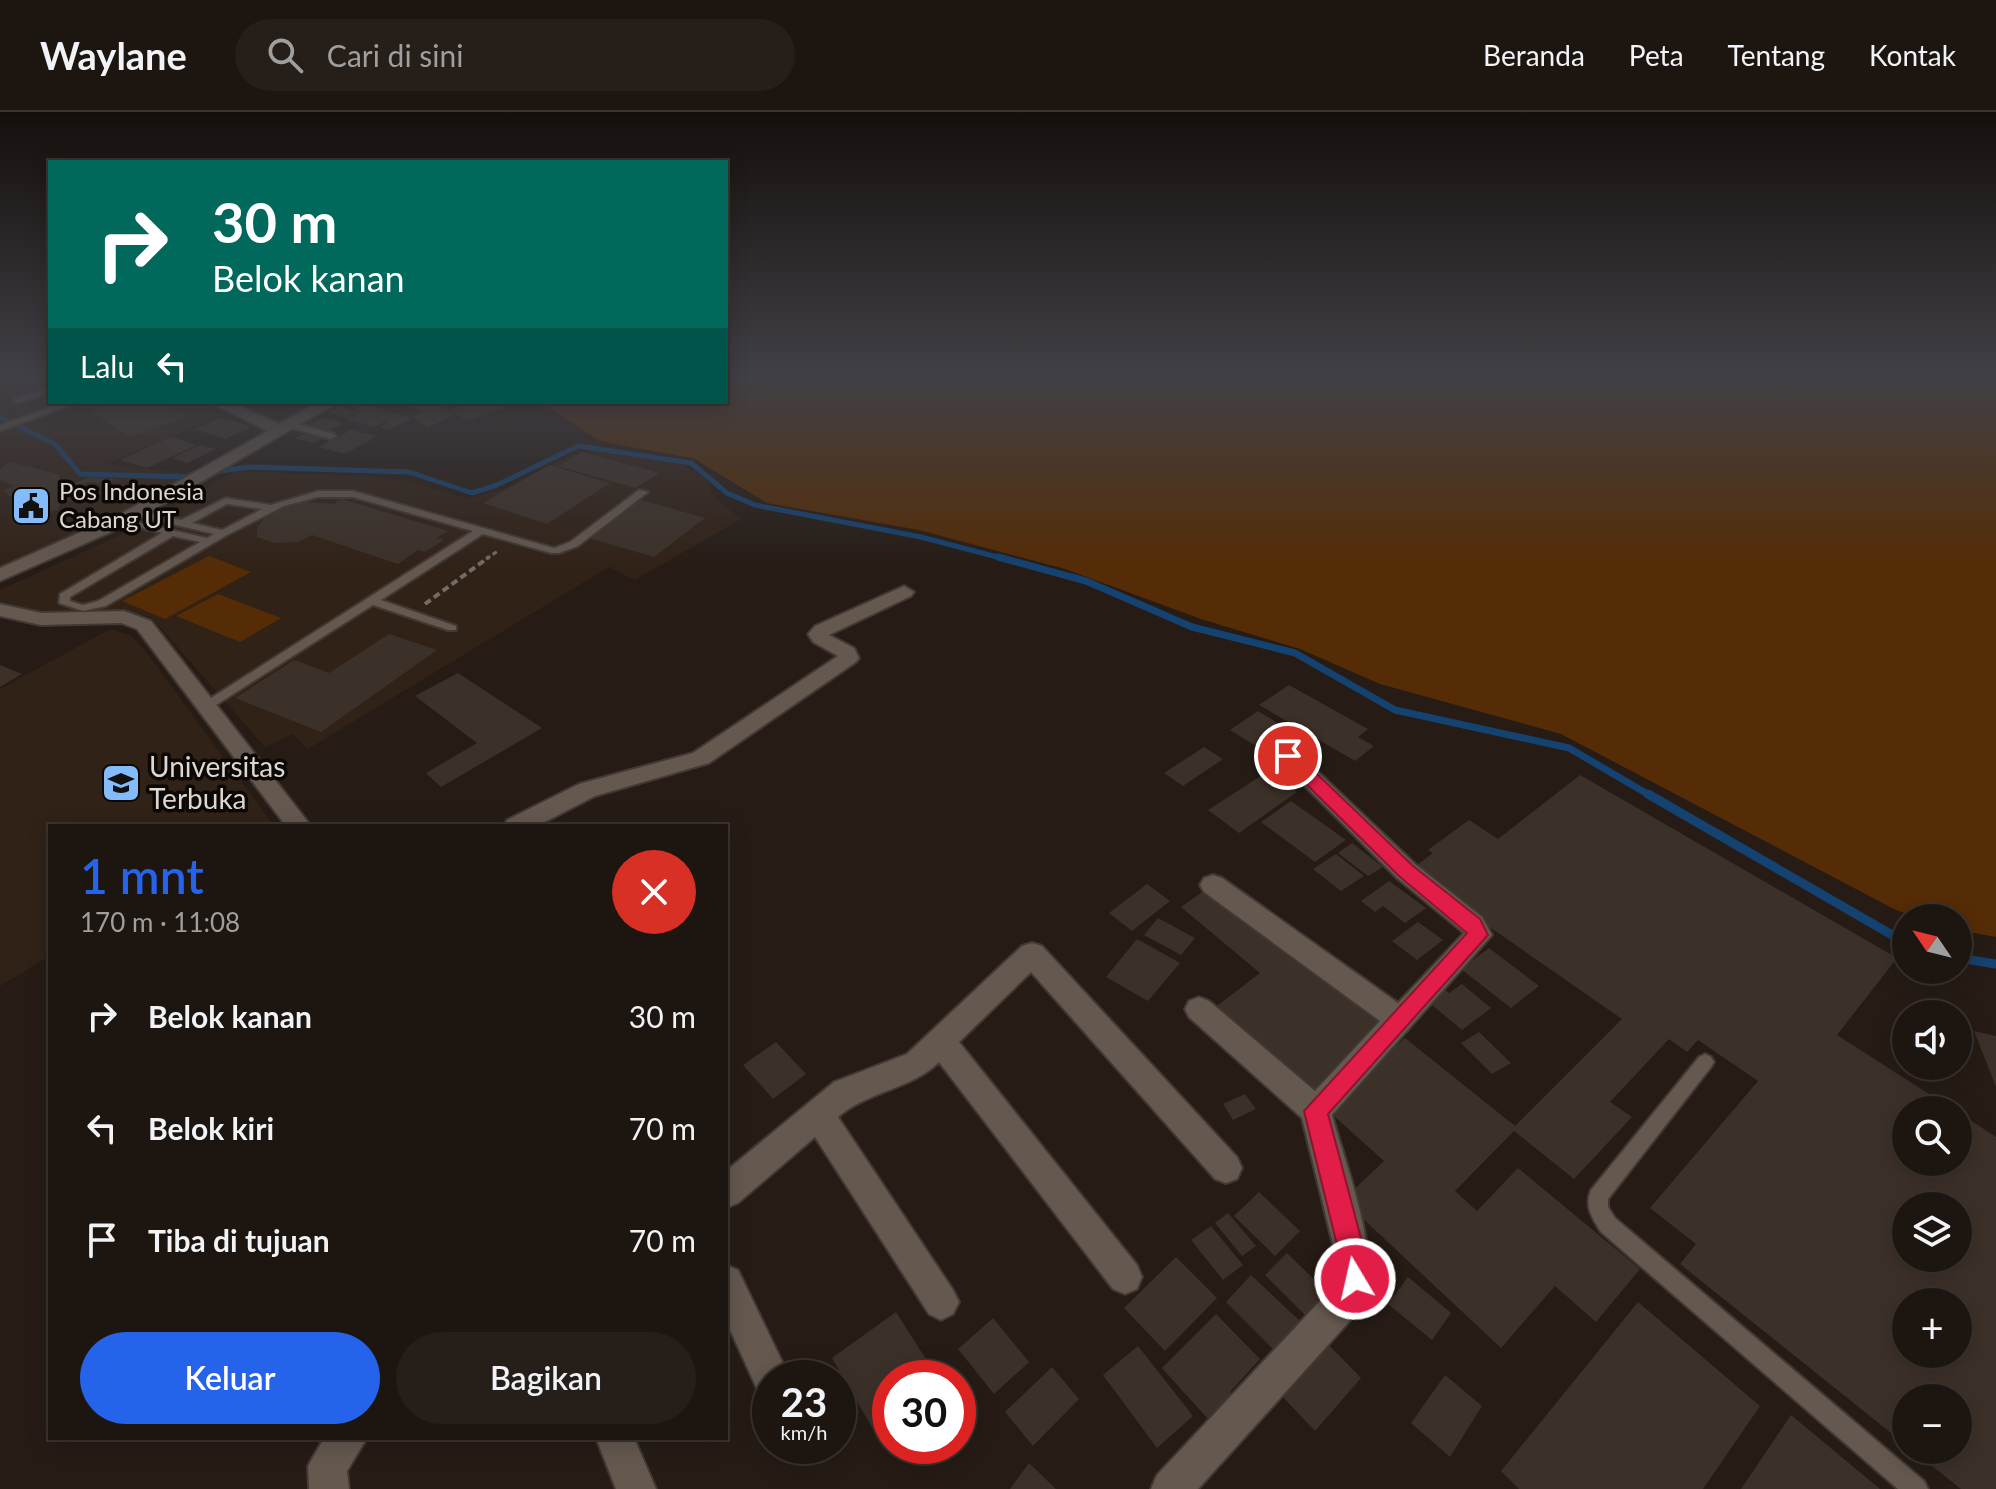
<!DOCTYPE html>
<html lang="id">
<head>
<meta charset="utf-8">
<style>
	body { margin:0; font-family:Lato,sans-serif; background:#251e19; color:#f1f3f6; height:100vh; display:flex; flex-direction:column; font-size:30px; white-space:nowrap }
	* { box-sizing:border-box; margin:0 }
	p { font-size:26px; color:#a09f9f }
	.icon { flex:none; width:44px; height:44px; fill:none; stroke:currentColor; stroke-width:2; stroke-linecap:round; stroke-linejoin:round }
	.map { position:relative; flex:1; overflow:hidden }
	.side { position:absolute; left:48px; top:712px; width:680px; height:616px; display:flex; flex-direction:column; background:#1c1510; border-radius:0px; box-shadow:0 4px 20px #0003,0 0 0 2px #3a3430 }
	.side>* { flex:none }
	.banner { position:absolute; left:48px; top:48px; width:680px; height:244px; border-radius:0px; box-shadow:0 4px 20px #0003,0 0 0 2px #3a3430; background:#00695c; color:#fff; overflow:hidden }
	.needle { width:52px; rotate:305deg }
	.fabs { position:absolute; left:1892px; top:792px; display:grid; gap:16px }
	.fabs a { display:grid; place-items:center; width:80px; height:80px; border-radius:50%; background:#1c1510; box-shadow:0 4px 20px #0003,0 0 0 2px #3a3430; font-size:40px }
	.speed { position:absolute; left:752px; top:1248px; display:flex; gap:16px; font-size:40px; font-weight:700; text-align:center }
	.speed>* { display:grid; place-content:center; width:104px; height:104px; border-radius:50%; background:#1c1510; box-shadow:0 4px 20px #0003,0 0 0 2px #3a3430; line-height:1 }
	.speed small { font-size:20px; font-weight:400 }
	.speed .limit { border:12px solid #d22; background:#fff; color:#111 }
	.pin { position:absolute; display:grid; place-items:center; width:68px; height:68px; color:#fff; margin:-34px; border:4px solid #fff; border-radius:50%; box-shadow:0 2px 8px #0007 }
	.me { position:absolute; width:88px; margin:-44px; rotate:351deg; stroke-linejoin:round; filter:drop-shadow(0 0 6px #0008) }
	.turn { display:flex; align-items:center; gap:28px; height:168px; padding:0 32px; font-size:36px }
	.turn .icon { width:104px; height:104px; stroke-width:2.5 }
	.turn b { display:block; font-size:56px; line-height:68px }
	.then { display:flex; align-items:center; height:76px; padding:0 32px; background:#0003; gap:16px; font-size:30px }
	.round { display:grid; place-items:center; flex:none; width:84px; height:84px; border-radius:42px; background:#251e19 }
	.summary { display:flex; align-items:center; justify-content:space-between; height:136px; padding:0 32px }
	h1 { font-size:48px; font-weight:600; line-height:60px; color:#2563eb }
	.action { display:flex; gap:16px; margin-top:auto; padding:16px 32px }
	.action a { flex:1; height:92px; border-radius:48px; background:#2563eb; color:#fff; font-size:32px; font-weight:600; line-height:92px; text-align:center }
	.action a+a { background:#251e19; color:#f1f3f6 }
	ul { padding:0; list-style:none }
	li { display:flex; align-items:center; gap:24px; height:112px; padding:0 32px }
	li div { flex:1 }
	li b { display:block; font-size:30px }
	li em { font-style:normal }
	header { display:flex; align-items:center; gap:48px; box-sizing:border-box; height:112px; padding:0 40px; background:#1c1510; border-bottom:2px solid #3a3430 }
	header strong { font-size:38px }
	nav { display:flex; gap:44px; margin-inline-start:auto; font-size:28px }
	.search { width:560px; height:72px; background:#251e19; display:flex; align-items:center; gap:20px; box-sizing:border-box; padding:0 28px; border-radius:44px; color:#a09f9f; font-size:30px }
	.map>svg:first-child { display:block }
	.built { fill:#312217 }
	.green { fill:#552c06 }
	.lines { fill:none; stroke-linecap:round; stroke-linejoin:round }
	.stream-far2 { stroke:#144271; stroke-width:5 }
	.stream-far1 { stroke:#144271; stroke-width:7 }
	.stream { stroke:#144271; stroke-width:9 }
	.building { fill:#3c3129; fill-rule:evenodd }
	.lane-casing { stroke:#403934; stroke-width:4 }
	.street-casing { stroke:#403934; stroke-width:4 }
	.secondary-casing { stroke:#403934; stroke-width:4 }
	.path-far1 { stroke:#746b65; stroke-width:3; stroke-dasharray:5 3; stroke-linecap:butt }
	.path { stroke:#746b65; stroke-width:4; stroke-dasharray:7 4; stroke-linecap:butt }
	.lane { fill:#64584f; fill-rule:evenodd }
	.street { fill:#64584f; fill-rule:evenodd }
	.secondary { fill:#64584f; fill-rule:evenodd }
	.route { fill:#e11d48; stroke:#92132f; stroke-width:2 }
	.labels { text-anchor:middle; stroke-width:7; stroke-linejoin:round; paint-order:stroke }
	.far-poi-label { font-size:24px; fill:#ddd6d1; stroke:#0c0805; text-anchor:start }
	.poi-label { font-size:28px; fill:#ddd6d1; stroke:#0c0805; text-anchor:start }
</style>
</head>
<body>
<header>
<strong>Waylane</strong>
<div class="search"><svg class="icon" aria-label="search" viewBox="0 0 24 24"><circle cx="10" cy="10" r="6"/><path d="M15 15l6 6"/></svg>Cari di sini</div>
<nav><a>Beranda</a><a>Peta</a><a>Tentang</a><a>Kontak</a></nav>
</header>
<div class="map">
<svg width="1996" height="1377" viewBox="0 0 1996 1377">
	<rect width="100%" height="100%" fill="#261c15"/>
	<path class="built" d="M0 263H50V290H199L223 303 106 352 191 362 77 423 0 457Z
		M591 338 684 353 708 369 712 382 741 407 635 468 609 455 308 637 293 622 265 635 151 505 124 499 49 501 0 491V478L138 415 236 359 375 365 411 370 469 387 506 376 571 343Z
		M110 517 130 523 144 537 274 714H50V844L0 874V577Z"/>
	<path class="green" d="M726 263H1996V825L1958 818V806H1917L1894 797 1561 622 1380 572 1300 537 1201 507 1065 457 919 418 767 391 695 347 600 329 550 296 563 290H726Z
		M209 444 251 460 165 507 122 489Z
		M218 482 281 506 240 530 176 504Z"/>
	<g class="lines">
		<path class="stream-far2" d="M0 305 56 333 80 362 192 365
			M213 360 250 355 409 360 472 381 497 373 578 334 691 351 727 381 755 393 921 425 1005 447"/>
		<path class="stream-far1" d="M998 445 1086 469 1192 515 1295 541 1395 598 1569 636 1651 684"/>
		<path class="stream" d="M1648 682 1906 831
			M1958 846 1996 852"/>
	</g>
	<path class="building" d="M115 290H162L188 305 130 325 89 299Z
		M424 290H430L455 303 427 316 412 304 423 300 412 294Z
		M474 290H495L504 296 466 309 450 298Z
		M364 293 399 302 412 306 390 318 380 315 390 310 386 309 374 315 346 307 361 300 354 298Z
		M338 295 357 300 346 305 327 300Z
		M222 305 252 315 225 327 195 317Z
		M323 306 343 311 327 319 307 313Z
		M351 318 377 324 345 342 319 335Z
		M310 319 328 324 314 331 295 326Z
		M171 325 197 333 147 356 120 348Z
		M201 333 216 337 187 351 172 346Z
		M582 340 659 361 636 376 558 354Z
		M10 350 58 362 65 376 58 398 19 402 27 389 24 381 11 385 3 378 15 374 0 368V357Z
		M549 353 610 371 547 412 483 391Z
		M90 365 115 367 109 372 89 370 74 376 70 373Z
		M342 387 448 419 437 426 444 428 425 440 418 438 398 452 312 423 298 430 274 431 257 425V416L265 406 284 396 306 390 333 392Z
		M638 387 705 406 654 445 585 425Z
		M389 522 437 538 321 620 235 586 294 548 329 561Z
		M0 553 22 562 0 575Z
		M458 561 542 616 441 675 426 661 477 631 415 584Z
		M1289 573 1368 617 1358 625 1374 634 1355 649 1259 593Z
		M1258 599 1296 622 1269 642 1230 618Z
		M1204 635 1223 647 1183 674 1164 661Z
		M1267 660 1297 680 1239 721 1208 698Z
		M1580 663 1897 846 1837 923 1954 998H1906V1050H1958V1000L1996 1025V1377H1961L1912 1338H1958V1286H1906V1333L1680 1152 1696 1132 1650 1096 1758 969 1698 928 1687 940 1669 927 1610 990 1632 1005 1574 1067 1514 1019 1455 1079 1477 1099 1518 1056 1640 1157 1596 1210 1555 1174 1501 1236 1343 1088 1384 1049 1324 995 1405 926 1515 1014 1622 907 1409 759 1433 741 1428 738 1469 708 1498 727ZM1906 1094H1958V1146H1906ZM1906 1190H1958V1242H1906Z
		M1291 689 1346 728 1315 750 1261 710Z
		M1352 731 1383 755 1368 764 1338 741Z
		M1336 742 1364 764 1341 779 1313 757Z
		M1389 769 1426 796 1405 811 1383 794 1375 800 1361 789Z
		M1147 772 1170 789 1132 819 1109 801Z
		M1211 774 1387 913 1314 978 1217 894 1260 861 1181 795Z
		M1158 806 1195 826 1181 843 1144 823Z
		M1418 810 1443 828 1417 848 1392 829Z
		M1137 827 1180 851 1148 889 1106 865Z
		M1489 836 1539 874 1511 896 1461 857Z
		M1462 872 1491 896 1462 918 1426 888 1443 876 1449 881Z
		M1974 919 1996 924V975Z
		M1479 920 1511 951 1492 962 1461 931Z
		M776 930 806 962 773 987 743 953Z
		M1245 982 1256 997 1233 1008 1223 992Z
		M1259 1080 1300 1119 1275 1144 1234 1104Z
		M1228 1101 1256 1134 1242 1144 1215 1111Z
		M1211 1114 1243 1153 1223 1168 1191 1128Z
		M1287 1141 1330 1183 1308 1206 1265 1163Z
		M1176 1145 1217 1186 1165 1239 1124 1196Z
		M1251 1163 1302 1211 1276 1240 1226 1190Z
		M1408 1165 1451 1201 1432 1228 1388 1192Z
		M1638 1190 1760 1294 1703 1377H1519L1501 1359Z
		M896 1200 938 1266H890V1307L874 1319 832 1246Z
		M1216 1202 1260 1247 1230 1280 1242 1294 1218 1318 1162 1256Z
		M993 1206 1029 1250 994 1282 958 1237Z
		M1328 1232 1361 1266 1315 1319 1281 1283Z
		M1138 1234 1193 1304 1157 1336 1103 1263Z
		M1052 1255 1079 1287 1033 1334 1005 1300Z
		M1445 1263 1482 1294 1450 1345 1411 1311Z
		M1791 1303 1880 1377H1741Z
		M1029 1351 1056 1377H1010Z"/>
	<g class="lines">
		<g class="lane-casing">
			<path id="lane" d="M50 275V281L17 291 13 288Z
				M67 290H80L0 319V313Z
				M291 310 334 322 336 324 331 327 288 315 286 313Z
				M639 378 648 380 578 434 559 441H551L483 422 381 488 456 514V518H448L373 493 205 600 200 599 199 596 200 593 473 419 353 385H318L284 394 227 423 106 494 83 499 59 491 60 482 162 421 119 410V406L207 426 214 422 133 403V399L137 398 181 408 226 386 271 393 318 379H353L554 436 570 430ZM227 392 262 397 222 418 192 411ZM173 424 200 430 98 489 83 493 70 489V485Z
				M1705 942 1711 945 1714 950 1711 955 1608 1087V1095L1615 1106 1924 1369 1928 1377H1898L1601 1120C1592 1106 1584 1094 1591 1078L1699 945Z"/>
		</g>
		<g class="street-casing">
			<path id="street" d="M904 474 914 480 911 484 829 523 854 536 859 546 856 550 709 651 595 684 537 714H504L507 708 579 672 693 641 838 544 813 530 808 522 815 514Z
				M1288 636 1296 639 1415 752 1482 805 1492 823 1332 1003C1345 1051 1383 1148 1364 1193L1198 1377H1151L1157 1363 1335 1173 1337 1149 1302 1006 1189 905 1185 897 1189 889 1199 885 1209 889 1315 979 1380 909 1204 780 1200 773 1204 766 1213 763 1222 766 1398 891 1464 821 1397 766 1280 649 1277 644 1280 639Z
				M1032 831 1042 834 1237 1045 1242 1056 1237 1067 1226 1071 1215 1067 1031 860 959 930 1137 1153 1142 1165 1137 1177 1125 1182 1113 1177 939 950C912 977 868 979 838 1005L953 1178 959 1190 953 1202 941 1208 929 1202 815 1025 738 1091 726 1096V1059L834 970 907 942 1022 834Z
				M726 1153 738 1158 790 1266H770V1284L758 1279 726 1209Z
				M324 1326H367L347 1359 349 1377H309L308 1354Z"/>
		</g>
		<g class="secondary-casing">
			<path id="secondary" d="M210 290H230L279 312 319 290H338L129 412 0 469V456L117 404 268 319Z
				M0 492 41 501 124 499 151 509 311 714H286L137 517 121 511 41 513 0 504Z
				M596 1326H634L656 1377H616Z"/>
		</g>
		<path class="path-far1" d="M486 447 498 439"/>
		<path class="path" d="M425 492 489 445"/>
		<use href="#lane" class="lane"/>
		<use href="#street" class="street"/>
		<use href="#secondary" class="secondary"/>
	</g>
	<linearGradient id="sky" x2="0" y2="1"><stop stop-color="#150f0c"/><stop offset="0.58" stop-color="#414046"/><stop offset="1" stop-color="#414046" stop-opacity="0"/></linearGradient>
	<rect width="1996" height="456" fill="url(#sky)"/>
	<path class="route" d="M1288 638 1294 640 1413 754 1480 807 1488 823 1328 1002 1367 1149 1364 1176 1355 1180 1345 1176 1341 1149 1304 999 1467 821 1399 764 1282 648V640Z"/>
	<defs>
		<g id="civic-square" transform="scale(2)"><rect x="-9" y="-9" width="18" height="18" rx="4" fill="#84bcfb" stroke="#0c0805"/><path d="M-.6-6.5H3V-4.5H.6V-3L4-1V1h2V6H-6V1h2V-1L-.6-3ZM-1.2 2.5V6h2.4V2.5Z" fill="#111"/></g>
		<g id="university-square" transform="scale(2)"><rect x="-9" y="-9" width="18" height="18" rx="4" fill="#84bcfb" stroke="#0c0805"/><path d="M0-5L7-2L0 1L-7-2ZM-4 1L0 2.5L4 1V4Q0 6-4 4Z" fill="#111"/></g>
	</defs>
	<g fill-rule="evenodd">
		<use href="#civic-square" x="31" y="394"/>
		<use href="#university-square" x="121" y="671"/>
	</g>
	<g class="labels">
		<g class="far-poi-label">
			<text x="59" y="388">Pos Indonesia<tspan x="59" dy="28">Cabang UT</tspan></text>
		</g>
		<g class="poi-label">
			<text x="149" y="665">Universitas<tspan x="149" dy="32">Terbuka</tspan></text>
		</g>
	</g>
</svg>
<div class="fabs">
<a><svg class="needle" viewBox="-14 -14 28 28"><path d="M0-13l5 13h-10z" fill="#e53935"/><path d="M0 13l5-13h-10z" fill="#a09f9f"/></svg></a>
<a><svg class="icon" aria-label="sound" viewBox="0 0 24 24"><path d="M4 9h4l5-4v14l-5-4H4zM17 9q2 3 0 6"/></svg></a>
<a><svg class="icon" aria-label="search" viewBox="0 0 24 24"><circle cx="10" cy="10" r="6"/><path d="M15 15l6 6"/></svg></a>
<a><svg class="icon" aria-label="layers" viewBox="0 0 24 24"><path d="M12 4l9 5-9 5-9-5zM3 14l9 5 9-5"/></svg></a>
<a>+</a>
<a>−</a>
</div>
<div class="speed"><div>23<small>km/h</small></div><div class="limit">30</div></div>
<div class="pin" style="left:1288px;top:644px;background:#d93025"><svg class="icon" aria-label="arrive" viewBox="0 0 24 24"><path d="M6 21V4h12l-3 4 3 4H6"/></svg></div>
<svg class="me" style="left:1355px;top:1167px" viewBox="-20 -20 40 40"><circle r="17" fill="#e11d48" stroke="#fff" stroke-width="3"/><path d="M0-11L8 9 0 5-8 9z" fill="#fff"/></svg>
<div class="banner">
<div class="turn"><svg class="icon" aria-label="right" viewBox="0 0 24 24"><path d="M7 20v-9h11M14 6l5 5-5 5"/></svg><div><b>30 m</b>Belok kanan</div></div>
<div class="then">Lalu<svg class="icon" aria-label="left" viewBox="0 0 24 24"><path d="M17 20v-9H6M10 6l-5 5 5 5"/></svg></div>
</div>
<section class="side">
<div class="summary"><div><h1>1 mnt</h1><p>170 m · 11:08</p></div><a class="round" style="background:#d93025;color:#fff"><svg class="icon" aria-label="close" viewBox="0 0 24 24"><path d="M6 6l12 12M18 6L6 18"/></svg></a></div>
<ul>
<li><svg class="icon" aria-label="right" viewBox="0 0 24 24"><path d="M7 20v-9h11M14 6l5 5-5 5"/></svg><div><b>Belok kanan</b></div><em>30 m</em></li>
<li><svg class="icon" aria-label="left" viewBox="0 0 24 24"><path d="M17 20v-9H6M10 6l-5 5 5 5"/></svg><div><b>Belok kiri</b></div><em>70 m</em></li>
<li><svg class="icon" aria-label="arrive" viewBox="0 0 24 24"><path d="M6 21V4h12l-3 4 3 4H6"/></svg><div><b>Tiba di tujuan</b></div><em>70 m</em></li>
</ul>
<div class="action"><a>Keluar</a><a>Bagikan</a></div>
</section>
</div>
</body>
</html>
